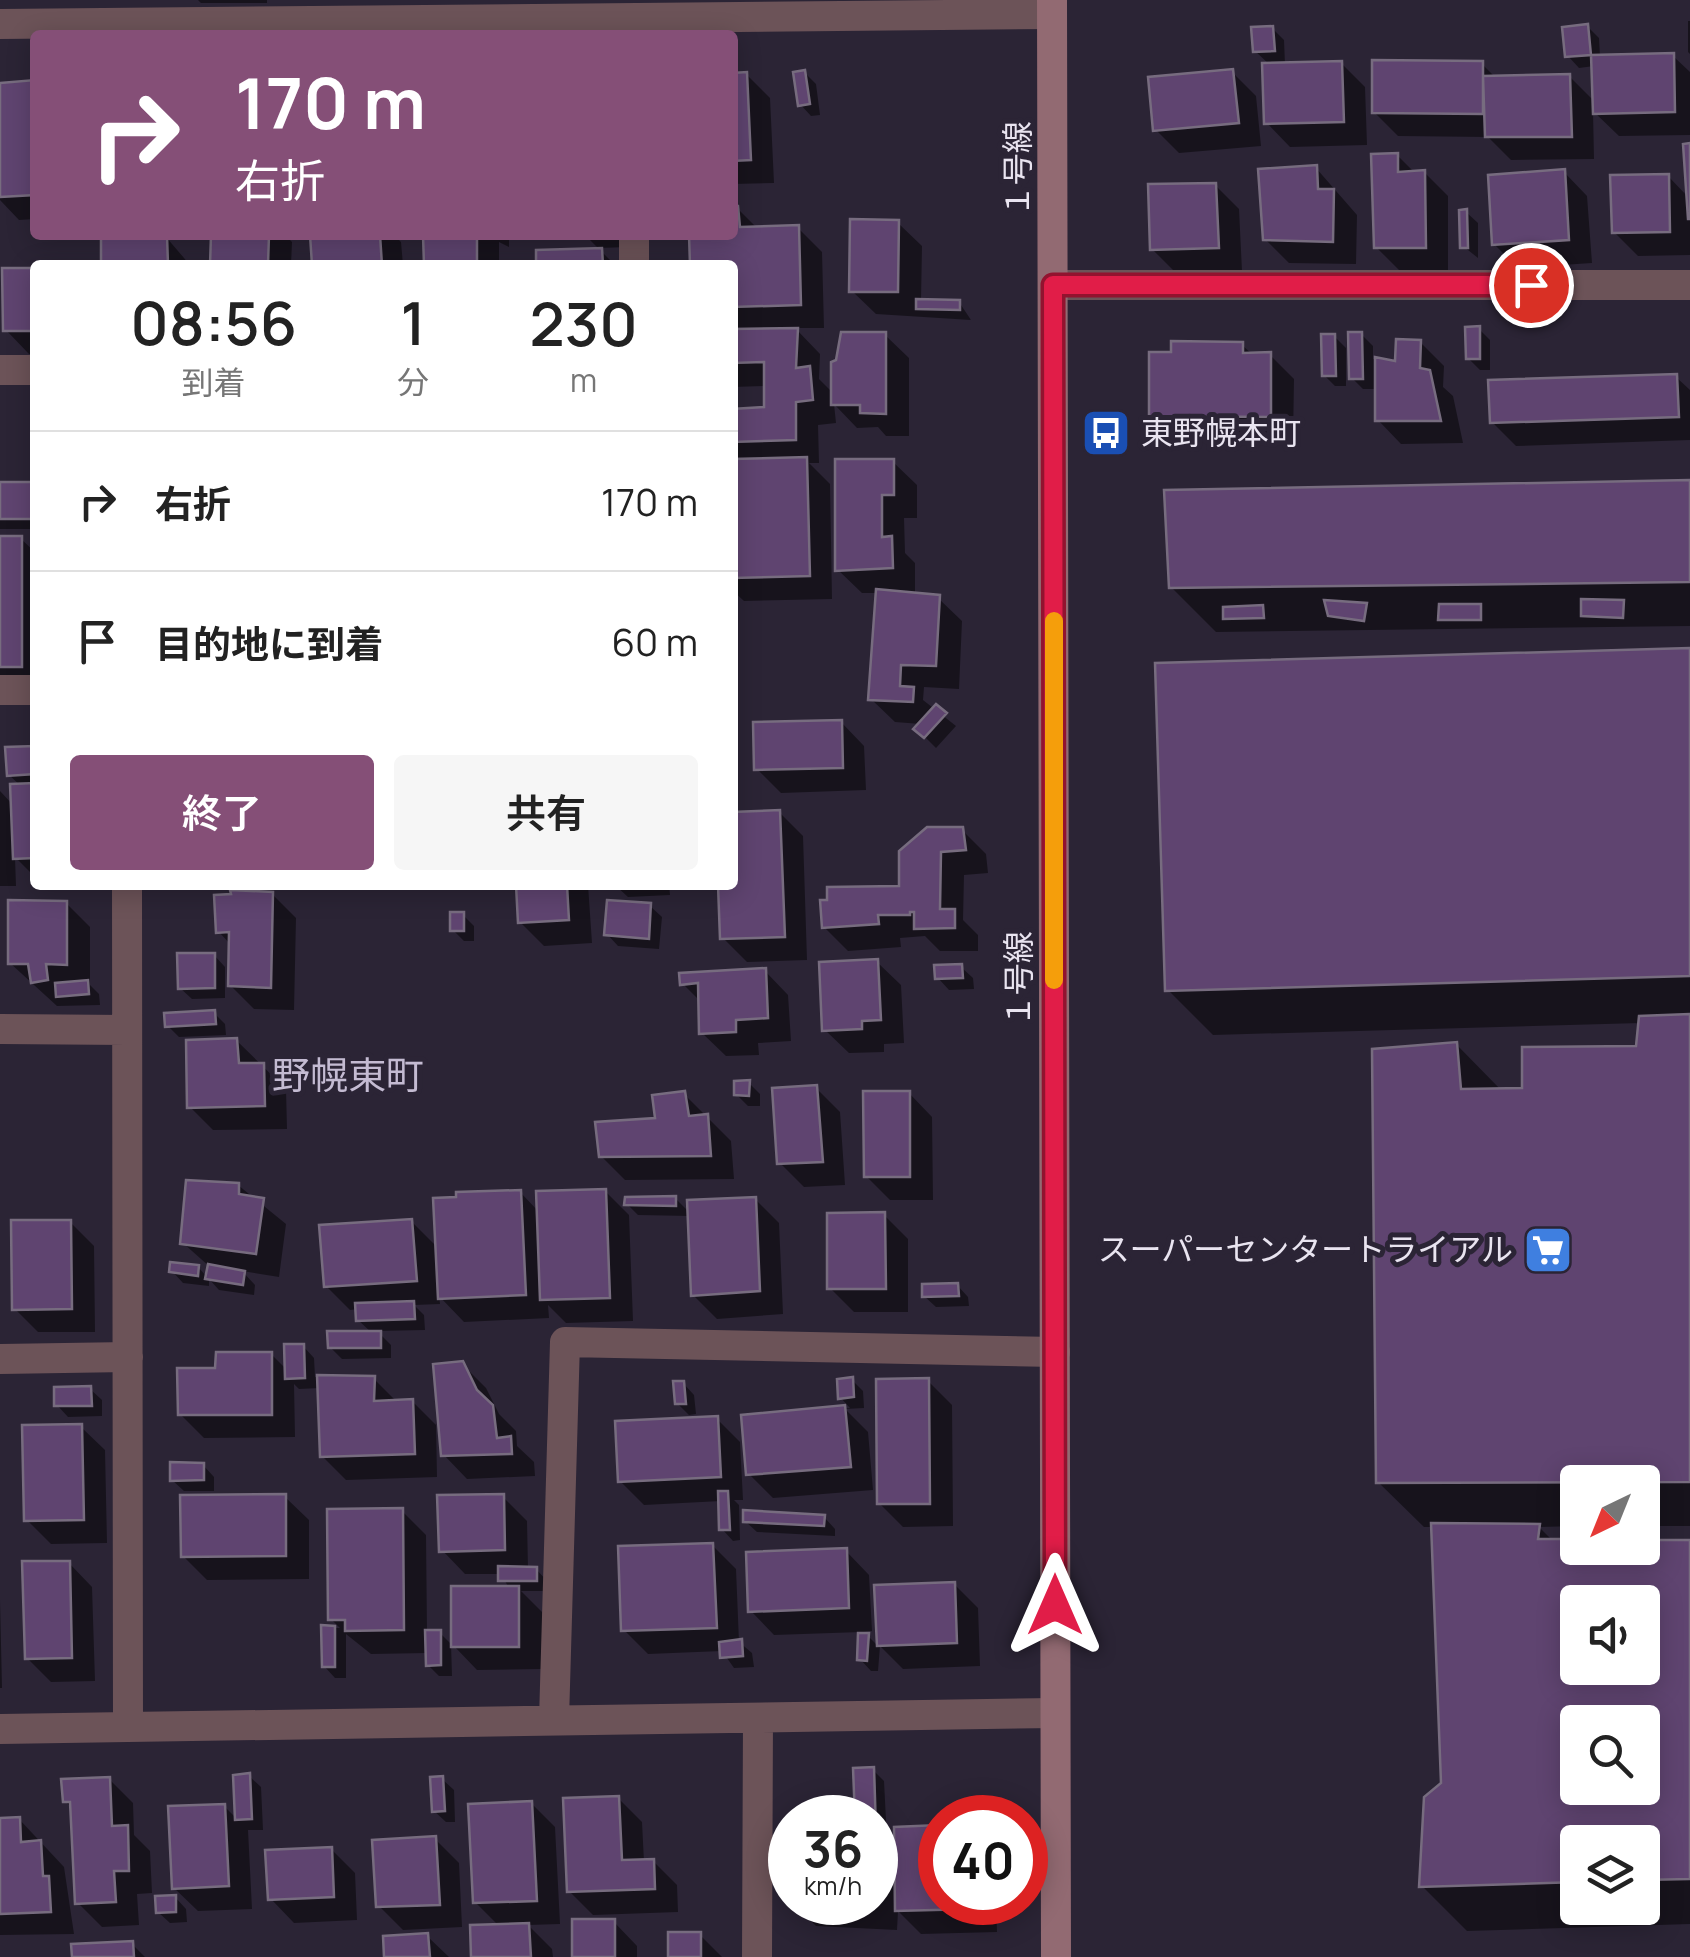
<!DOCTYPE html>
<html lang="ja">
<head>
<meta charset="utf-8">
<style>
	body { margin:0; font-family:Manrope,"Noto Sans JP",sans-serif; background:#f6f6f6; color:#222; height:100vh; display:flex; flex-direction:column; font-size:38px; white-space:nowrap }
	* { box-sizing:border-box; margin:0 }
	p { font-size:32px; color:#767676 }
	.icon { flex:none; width:55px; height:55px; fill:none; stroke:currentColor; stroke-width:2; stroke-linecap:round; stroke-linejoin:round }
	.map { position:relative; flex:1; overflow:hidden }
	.side { position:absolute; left:30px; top:260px; width:708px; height:630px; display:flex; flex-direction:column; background:#fff; border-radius:10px; box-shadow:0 5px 25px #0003 }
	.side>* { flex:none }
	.top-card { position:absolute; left:30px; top:30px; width:708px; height:210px; border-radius:10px; box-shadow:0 5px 25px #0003; background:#854f77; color:#fff; overflow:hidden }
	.needle { width:65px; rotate:223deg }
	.controls { position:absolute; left:1560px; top:1465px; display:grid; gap:20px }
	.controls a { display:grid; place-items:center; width:100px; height:100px; border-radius:10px; background:#fff; box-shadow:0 5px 25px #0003; font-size:50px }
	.speed { position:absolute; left:768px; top:1795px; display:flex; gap:20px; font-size:50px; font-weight:700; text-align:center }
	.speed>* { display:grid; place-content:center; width:130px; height:130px; border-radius:50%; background:#fff; box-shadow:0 5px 25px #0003; line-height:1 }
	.speed small { font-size:25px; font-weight:400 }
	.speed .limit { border:15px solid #d22; background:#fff; color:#111 }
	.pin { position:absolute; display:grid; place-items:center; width:85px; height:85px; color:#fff; margin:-42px; border:5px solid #fff; border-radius:50%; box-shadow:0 2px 10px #0007 }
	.me { position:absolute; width:110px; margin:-55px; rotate:0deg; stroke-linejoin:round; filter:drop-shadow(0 0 8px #0008) }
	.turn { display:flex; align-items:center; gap:35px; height:210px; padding:0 40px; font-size:45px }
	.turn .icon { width:130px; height:130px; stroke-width:2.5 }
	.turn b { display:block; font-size:70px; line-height:85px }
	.eta { display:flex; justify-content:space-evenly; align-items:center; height:170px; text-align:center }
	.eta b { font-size:60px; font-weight:600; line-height:70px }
	.cta { display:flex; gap:20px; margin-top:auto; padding:20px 40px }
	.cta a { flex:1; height:115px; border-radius:10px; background:#854f77; color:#fff; font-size:40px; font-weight:600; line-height:115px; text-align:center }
	.cta a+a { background:#f6f6f6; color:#222 }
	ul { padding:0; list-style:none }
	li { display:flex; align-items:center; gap:30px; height:140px; padding:0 40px; border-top:2px solid #e0e0e0 }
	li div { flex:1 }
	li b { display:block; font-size:38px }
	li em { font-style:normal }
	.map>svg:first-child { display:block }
	.shadow { fill:#0007; fill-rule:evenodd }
	.building { fill:#5f4470; stroke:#776c7f; stroke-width:2.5; fill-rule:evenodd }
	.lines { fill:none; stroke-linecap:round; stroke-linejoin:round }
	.street { stroke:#6c5358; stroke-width:30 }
	.secondary { stroke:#926a72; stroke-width:30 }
	.route-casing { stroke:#92132f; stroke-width:25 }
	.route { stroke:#e11d48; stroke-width:18 }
	.slow { stroke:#f59e0b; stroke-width:18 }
	.labels { text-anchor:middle; stroke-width:10; stroke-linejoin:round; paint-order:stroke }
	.street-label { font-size:32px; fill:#e9e4f0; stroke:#2b2435 }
	.poi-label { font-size:32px; fill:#e9e4f0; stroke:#2b2435; text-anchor:start }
	.quarter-label { font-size:38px; fill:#c4bbd2; stroke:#2b2435 }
</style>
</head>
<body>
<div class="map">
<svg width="1690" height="1957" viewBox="0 0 1690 1957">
	<rect width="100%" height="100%" fill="#2b2435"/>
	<path class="shadow" d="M198 0H267V3H201Z
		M1688 21H1690V54L1688 52Z
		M1587 26 1599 38 1600 57 1673 56 1690 72V135L1619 136 1593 111 1594 159 1511 160 1488 137 1398 136 1374 112 1482 64 1496 78 1569 76 1595 102 1594 66 1579 68 1568 56Z
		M1272 28 1284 40 1285 65 1341 63 1365 87 1367 145 1290 147 1267 123 1270 65 1255 51Z
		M1232 72 1256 96 1261 146 1179 153 1155 129Z
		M805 73 816 84 820 115 811 116 800 104Z
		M746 74 770 98 774 183 732 184V75Z
		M35 83V219L19 220 0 200V85Z
		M1690 145V255L1638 256 1614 232 1668 176 1689 198Z
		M1397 155 1415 173 1424 172 1448 196V271H1400L1376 247Z
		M1316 168 1357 215 1356 264 1289 263 1265 239Z
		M1564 172 1587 196 1592 263 1518 268 1494 244Z
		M1215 185 1239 209 1242 271 1176 273 1152 249Z
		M737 208 758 229 798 228 822 252 824 328H795L820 354 819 379 833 393 885 335 909 358V436H886L878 427 857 428 834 404 836 423 818 425 819 463H809L830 484 832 599 744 601 732 590V412L767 409V386L732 387V265H693V235H732Z
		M1466 212 1478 223V258L1463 246Z
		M898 223 922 246 921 301 959 302 971 320 876 314 852 291Z
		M213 235H285L292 242 291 265H212Z
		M313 235H394L401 242 403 265H315Z
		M426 235H509V247L499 242V265H426Z
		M585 235H628V247L598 248Z
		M166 237 190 265H103Z
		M601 251 615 265H539Z
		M35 271V354H29L6 330Z
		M1479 329 1490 340V370H1480L1468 358Z
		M1361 334 1373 346V359L1397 364 1420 342 1444 366 1443 387 1453 396 1463 443 1401 444 1378 420V389H1363L1352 378Z
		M1334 336 1346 348V386H1335L1324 375Z
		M1242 345 1253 355H1270L1294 379 1293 440 1175 439 1151 415Z
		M1676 377 1690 390V440L1516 446 1492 422Z
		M893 462 917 485V518H904L905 553 915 563V596L938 598 962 621 959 689 924 687 923 700 956 726 936 748 917 729 921 724 895 722 871 699 878 593H862L838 570Z
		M1690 482V626L1216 632 1171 587Z
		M0 484H35V529H0Z
		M0 539H21L35 552V689H0Z
		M1690 651V1526H1642V1482H1578V1526L1539 1527 1554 1542 1578 1548 1690 1543V1924L1467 1931 1422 1886 1444 1784 1434 1527H1424L1378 1482 1456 1044 1502 1091 1525 1090 1638 1049 1641 1023 1213 1035 1168 990ZM1578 1602H1642V1668H1578ZM1578 1722H1642V1788H1578ZM1578 1842H1642V1908H1578Z
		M841 722 864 746 866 790 781 793 757 769Z
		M35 748V877L15 857 16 886H0V791L13 805 21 786 9 775Z
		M779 812 803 836 807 960 747 962 723 938 721 885H732Z
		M962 830 986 854 988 873 964 875 963 920 978 935V951H940L925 936 900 938 901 947 848 951 824 927 901 888Z
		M518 885H588L592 943 544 946 520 922Z
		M615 885H669L670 895 628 897Z
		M272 894 296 918 294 1010 254 1009 230 985 231 945 219 932Z
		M66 903 90 927V985L99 994 100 1005 57 1006 10 963Z
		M650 906 662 917 659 949 618 946 607 934Z
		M463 915 474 926V941H464L453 930Z
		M214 955 225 967V998L192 999 180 988Z
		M877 962 901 985 904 1043 884 1044V1052L849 1053 825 1030Z
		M961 967 973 978 974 989 949 990 938 978Z
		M765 971 788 995 791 1041 758 1043 759 1055 726 1056 702 1033 701 1002 683 984Z
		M214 1013 225 1024 226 1035 179 1037 167 1025Z
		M236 1040 286 1089 287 1129 213 1130 189 1106Z
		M749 1083 760 1094V1106H748L736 1094Z
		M816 1088 840 1112 845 1185 804 1187 780 1163Z
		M909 1093 932 1117 933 1200H890L866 1176Z
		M684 1094 731 1141 734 1179 625 1180 601 1156 658 1121Z
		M238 1185 286 1224 279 1277 242 1271 255 1285 254 1295 219 1290 209 1279V1286L183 1283 172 1271 198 1267 208 1278 210 1267 183 1243Z
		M605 1191 629 1215 633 1321 566 1323 548 1305 549 1318 464 1322 439 1296 440 1304 414 1305 424 1315 425 1330 377 1331 391 1345V1358L342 1359 330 1347 372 1333 358 1320V1309L350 1310 326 1286 411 1221 438 1248 520 1192 539 1212Z
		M675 1198 690 1213 755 1199 779 1223 783 1314 717 1319 693 1295 690 1216 638 1215 627 1204Z
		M884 1215 908 1239V1312H854L830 1288Z
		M70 1222 94 1246 95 1332H38L14 1308Z
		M957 1285 968 1297 969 1306 936 1307 924 1296Z
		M303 1346 314 1358 315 1377 374 1379 397 1402 412 1401 436 1425 437 1477 346 1480 322 1456 320 1388 299 1389 294 1384 295 1437 204 1438 180 1414 218 1370 271 1354 288 1371Z
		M462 1364 486 1388 499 1414 516 1431 517 1446 534 1462 535 1476 467 1479 444 1455Z
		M852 1380 863 1391 864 1408 845 1409 868 1432 873 1490 773 1498 749 1474 743 1417 850 1408 840 1397Z
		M928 1381 952 1405 953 1526 903 1527 879 1503Z
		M683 1383 694 1395 696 1414 689 1415 677 1403Z
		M90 1389 102 1400V1416L68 1417 57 1405Z
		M717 1419 740 1442 743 1500H734L739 1505 740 1540 733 1541 722 1529 721 1501 644 1505 620 1481Z
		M81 1427 105 1450 107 1543 51 1544 27 1520Z
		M203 1465 214 1477V1491H184L172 1480Z
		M285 1497 309 1520V1579L207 1580 183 1556Z
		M503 1497 527 1521 528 1569H536L547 1581V1591H521L542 1612V1669L477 1670 454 1646 509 1588 501 1574H465L442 1550Z
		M402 1511 426 1535 427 1632 440 1633 451 1644 452 1676H439L428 1665V1653L371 1654 346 1634V1678H335L324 1666 323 1628H340L331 1619Z
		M824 1517 835 1529V1536L757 1532 745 1521Z
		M712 1545 736 1569 739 1642 752 1653 754 1667 734 1668 722 1651 648 1654 624 1630Z
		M846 1551 869 1575 872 1631 864 1632 879 1647 876 1588 954 1584 978 1608 980 1666 903 1669 880 1646 878 1671H871L860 1659 861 1632 774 1635 751 1611Z
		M69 1563 92 1587 95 1681 51 1682 27 1658Z
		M0 1600 2 1688H0Z
		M873 1770 884 1781 887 1840 875 1841Z
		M249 1776 261 1787 263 1830H248L252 1909 198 1911 174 1888 224 1806 238 1820 235 1777Z
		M109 1779 133 1803 134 1835 150 1851 152 1893 137 1894 139 1925 102 1927 78 1903 73 1809 65 1801Z
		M442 1779 454 1790 455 1822H446L434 1811Z
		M618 1798 642 1822 644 1862 653 1861 677 1885 678 1912 593 1915 569 1891Z
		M531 1803 555 1827 560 1924 528 1925 552 1949 553 1957H474L500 1927 475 1902Z
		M19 1819 64 1867 74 1934 0 1935V1820Z
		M938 1828 940 1902H996L997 1932 921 1934 898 1911 897 1930 816 1926 792 1902H875V1847L897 1868Z
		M435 1839 459 1863 462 1927 403 1930 379 1906Z
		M331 1849 355 1873 357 1920 294 1923 271 1899Z
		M175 1897 186 1909 187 1922 170 1923 158 1912Z
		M614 1922 637 1946V1957H575Z
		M700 1935 722 1957H670Z
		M427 1936 449 1957H387Z
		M132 1944 145 1957H74Z"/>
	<path class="building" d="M1588 24 1591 55 1565 57 1562 27Z
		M1273 26 1275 51 1253 52 1251 27Z
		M1674 53 1675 112 1593 114 1591 55Z
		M1372 60 1483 61V114L1372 113Z
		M1342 61 1344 122 1264 124 1262 63Z
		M1233 69 1239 123 1153 131 1148 77Z
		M805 70 810 104 798 106 793 72Z
		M747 72 751 160 732 161V73Z
		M1570 74 1572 137H1485L1483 76Z
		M35 80V195L0 197V83Z
		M1690 143V219H1688L1683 144Z
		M1398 153V172L1425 170 1426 248H1374L1371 154Z
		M1317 165 1318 189H1334L1333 242 1263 240 1258 169Z
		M1565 169 1569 240 1492 245 1488 175Z
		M1669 174 1670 232 1612 233 1610 175Z
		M1216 183 1219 248 1150 250 1148 184Z
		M732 206H738L740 227 799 225 801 305 732 307V265H690L689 235H732Z
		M1467 209 1468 248H1460L1459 210Z
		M850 219 899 220 898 292H849Z
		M101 235H167L168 265H101Z
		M211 235H269L268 265H210Z
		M310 235H380L382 265H312Z
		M423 235H477V265H424Z
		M602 248 603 265H536V250Z
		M2 268H35V331H3Z
		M916 299 960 300V310L916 309Z
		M1480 326V359H1466L1465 327Z
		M798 328 796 368 810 366 813 400 796 402V440L732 442V409L764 407V362L732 363V329Z
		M841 332H886V414L860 413V405H831V362L836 360Z
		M1348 332H1362L1363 379H1349Z
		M1321 334H1335L1336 376H1322Z
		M1396 339 1421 340 1420 368 1430 370 1441 421H1375V357L1395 361Z
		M1171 341 1243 342V353L1271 352V417L1149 416V352H1171Z
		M1677 374 1679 417 1490 423 1488 380Z
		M807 457 810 576 732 578V459Z
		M835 459H894V495H882V537L892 536 893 568 835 571Z
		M1690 480V582L1169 588 1164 490Z
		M0 482H35V519H0Z
		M0 536H22V667H0Z
		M876 589 940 595 936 666 901 665 900 686 914 687 913 702 868 700Z
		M1581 599 1624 600 1623 618 1581 616Z
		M1324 600 1367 603 1364 621 1328 616Z
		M1439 604H1481V620H1438Z
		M1263 605 1264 618 1223 619V607Z
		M1690 648V976L1165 991 1155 663Z
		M936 704 947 713 924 738 913 729Z
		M842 720 843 768 754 770 753 722Z
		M35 746V774L7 776 5 747Z
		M35 783V858L13 859 10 784Z
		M780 810 785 937 720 939 718 885H732V812Z
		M927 827H963L966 850 941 852 940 909H955V928L914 929V912H910V915H878L879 924 822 928 820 900H827V887L899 886V851Z
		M516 885H567L569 920 518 923Z
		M230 890 273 892 271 988 228 986 229 932 216 933 214 895 231 894Z
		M8 900 67 901V965L46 964 48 980 31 983 28 964H8Z
		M607 900 651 903 649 939 604 935Z
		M450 912H464V931H450Z
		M177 953H215V988L178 989Z
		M878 959 881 1020 862 1021V1029L822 1031 819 962Z
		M962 964 963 978 935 979 934 965Z
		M766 968 768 1018 736 1020V1032L699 1034 698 983 680 985 679 973Z
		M88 980 89 994 56 997 55 983Z
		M215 1010 216 1024 165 1027 164 1013Z
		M1690 1014V1482L1376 1483 1372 1049 1457 1042 1461 1089 1522 1088V1047L1636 1046 1639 1016Z
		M237 1038 239 1063H264L265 1106 187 1108 186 1040Z
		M750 1080 749 1096 734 1095V1081Z
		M817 1085 823 1162 777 1164 772 1088Z
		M685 1091 689 1116 708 1114 711 1156 599 1157 595 1122 655 1118 652 1095Z
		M863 1091H910V1177H864Z
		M186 1180 239 1183V1194L264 1198 256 1254 180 1244Z
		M606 1189 610 1298 540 1300 536 1191Z
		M521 1190 526 1295 438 1299 433 1198 456 1197V1192Z
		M676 1196V1206L624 1205 625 1197Z
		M756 1197 760 1291 691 1296 687 1200Z
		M885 1212 886 1289H827V1213Z
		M412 1219 417 1281 324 1287 319 1225Z
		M11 1220H71L72 1309 12 1310Z
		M170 1262 199 1265 198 1276 169 1272Z
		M208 1264 245 1271 243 1285 205 1279Z
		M958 1283 959 1296 922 1297V1284Z
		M414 1301 415 1319 356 1321 355 1303Z
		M327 1331H381V1348H328Z
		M284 1344H304L305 1378 285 1379Z
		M216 1352H272V1415H178L177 1368H215Z
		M463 1361 477 1390 493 1405 497 1438 511 1436 512 1454 441 1456 433 1364Z
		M317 1375 375 1376 374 1401 413 1399 415 1454 320 1457Z
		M853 1377 854 1397 838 1399 837 1379Z
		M929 1378 930 1504H877L876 1379Z
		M673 1381H684L686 1404H675Z
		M91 1386 92 1406H54V1387Z
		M845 1405 851 1467 746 1475 741 1415Z
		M718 1416 721 1477 618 1482 615 1421Z
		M82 1424 84 1520 24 1521 22 1425Z
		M170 1462 204 1463V1480L170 1481Z
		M718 1491H728L730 1530H719Z
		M286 1494V1556L181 1557 180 1495Z
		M504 1494 505 1550 439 1552 437 1495Z
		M403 1508 404 1630 345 1631V1620H328L327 1509Z
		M743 1510 825 1515 824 1526 743 1522Z
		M1431 1523 1540 1524 1538 1539H1578V1548H1642V1540H1690V1879L1642 1880V1842H1578V1882L1419 1887 1424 1797 1441 1783ZM1578 1602H1642V1668H1578ZM1578 1722H1642V1788H1578Z
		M713 1543 717 1628 621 1631 618 1546Z
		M847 1548 849 1608 748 1612 746 1552Z
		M22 1561H70L72 1658 25 1659Z
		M498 1566 537 1567V1581H498Z
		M955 1582 957 1643 877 1646 874 1585Z
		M451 1586H519V1647H451Z
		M321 1625 335 1626V1667H322Z
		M425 1630H441V1665L426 1666Z
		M858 1633H869L867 1661 857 1660Z
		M742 1639 743 1656 720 1658 719 1642Z
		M874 1767 876 1830 875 1818H855L853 1768Z
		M250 1773 252 1819 235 1820 233 1775Z
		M443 1776 445 1811 432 1812 430 1777Z
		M110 1777 112 1826 128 1825 129 1871H114L116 1902 75 1904 70 1802H63L61 1779Z
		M619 1796 622 1860 654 1859 655 1889 567 1892 563 1798Z
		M532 1801 537 1901 473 1903 468 1804Z
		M225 1804 229 1886 172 1889 168 1806Z
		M20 1817 21 1842 41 1840 43 1876H49L51 1912 0 1914V1818Z
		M939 1825 940 1902H974V1909L895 1911 894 1827Z
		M436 1836 440 1905 376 1907 372 1840Z
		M332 1847 334 1897 268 1900 265 1850Z
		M790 1883V1902H875L874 1908 789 1903Z
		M176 1895V1912L156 1913 155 1896Z
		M572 1919H615V1957H572Z
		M529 1923 531 1957H471L470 1925Z
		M668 1932H701V1957H668Z
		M428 1933 430 1957H384L383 1936Z
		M133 1941 134 1957H72L71 1944Z"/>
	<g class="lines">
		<path class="street" d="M0 24 1052 14
			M634 235V265
			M1053 285H1690
			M0 370H35
			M0 690H35
			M127 885 128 1727
			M0 1029 127 1030
			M0 1359 128 1357
			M554 1720 565 1342 1055 1352
			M0 1729 1055 1713
			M757 1957 758 1718"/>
		<path class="secondary" d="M1052 0 1056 1957"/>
	</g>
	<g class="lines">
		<g class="route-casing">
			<path id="route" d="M1055 1605 1053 285H1531"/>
		</g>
		<use href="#route" class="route"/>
		<path class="slow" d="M1054 621V980"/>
	</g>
	<defs>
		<g id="bus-square" transform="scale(2.5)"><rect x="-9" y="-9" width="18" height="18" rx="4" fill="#1a4fb4" stroke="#2b2435"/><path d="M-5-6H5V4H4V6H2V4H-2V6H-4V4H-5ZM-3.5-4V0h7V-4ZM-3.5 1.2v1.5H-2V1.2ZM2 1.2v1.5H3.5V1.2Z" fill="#fff"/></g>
		<g id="supermarket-square" transform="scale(2.5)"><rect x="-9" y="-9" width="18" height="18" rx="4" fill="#3f7fe0" stroke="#2b2435"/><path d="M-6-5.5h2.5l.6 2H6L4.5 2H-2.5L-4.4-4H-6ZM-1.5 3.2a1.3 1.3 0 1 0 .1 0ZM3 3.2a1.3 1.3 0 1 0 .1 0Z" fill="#fff"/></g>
	</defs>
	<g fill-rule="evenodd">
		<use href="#bus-square" x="1106" y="433"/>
		<use href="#supermarket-square" x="1548" y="1250"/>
	</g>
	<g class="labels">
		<g class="street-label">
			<text transform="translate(1018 169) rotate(-90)" y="11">１号線</text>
			<text transform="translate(1019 979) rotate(-90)" y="11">１号線</text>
		</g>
		<g class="poi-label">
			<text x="1141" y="444">東野幌本町</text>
			<text x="1513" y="1261" text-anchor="end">スーパーセンタートライアル</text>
		</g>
		<g class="quarter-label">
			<text x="348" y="1089">野幌東町</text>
		</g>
	</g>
</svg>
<div class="controls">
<a><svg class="needle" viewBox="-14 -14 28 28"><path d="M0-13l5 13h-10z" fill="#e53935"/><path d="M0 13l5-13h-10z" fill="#767676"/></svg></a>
<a><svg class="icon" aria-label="sound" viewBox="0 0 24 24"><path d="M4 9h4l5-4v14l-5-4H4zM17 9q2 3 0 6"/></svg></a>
<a><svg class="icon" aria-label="search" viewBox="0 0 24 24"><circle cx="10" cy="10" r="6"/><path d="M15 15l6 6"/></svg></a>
<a><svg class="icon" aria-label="layers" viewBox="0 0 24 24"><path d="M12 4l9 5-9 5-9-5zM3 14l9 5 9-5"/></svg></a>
</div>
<div class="speed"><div>36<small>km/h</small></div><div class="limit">40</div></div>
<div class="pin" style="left:1531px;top:285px;background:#d93025"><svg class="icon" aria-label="arrive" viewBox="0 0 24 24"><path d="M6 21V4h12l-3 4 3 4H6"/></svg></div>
<svg class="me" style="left:1055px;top:1605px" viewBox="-20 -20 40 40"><path d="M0-17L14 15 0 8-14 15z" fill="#e11d48" stroke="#fff" stroke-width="4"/></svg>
<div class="top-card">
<div class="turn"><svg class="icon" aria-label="right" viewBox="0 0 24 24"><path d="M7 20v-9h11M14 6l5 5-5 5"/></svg><div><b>170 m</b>右折</div></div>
</div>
<section class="side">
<div class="eta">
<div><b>08:56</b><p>到着</p></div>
<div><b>1</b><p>分</p></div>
<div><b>230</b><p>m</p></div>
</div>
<ul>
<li><svg class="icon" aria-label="right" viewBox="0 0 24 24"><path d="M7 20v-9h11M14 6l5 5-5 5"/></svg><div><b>右折</b></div><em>170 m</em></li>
<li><svg class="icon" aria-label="arrive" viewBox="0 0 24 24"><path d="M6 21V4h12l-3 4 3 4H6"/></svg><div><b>目的地に到着</b></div><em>60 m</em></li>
</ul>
<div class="cta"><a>終了</a><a>共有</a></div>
</section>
</div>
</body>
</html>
